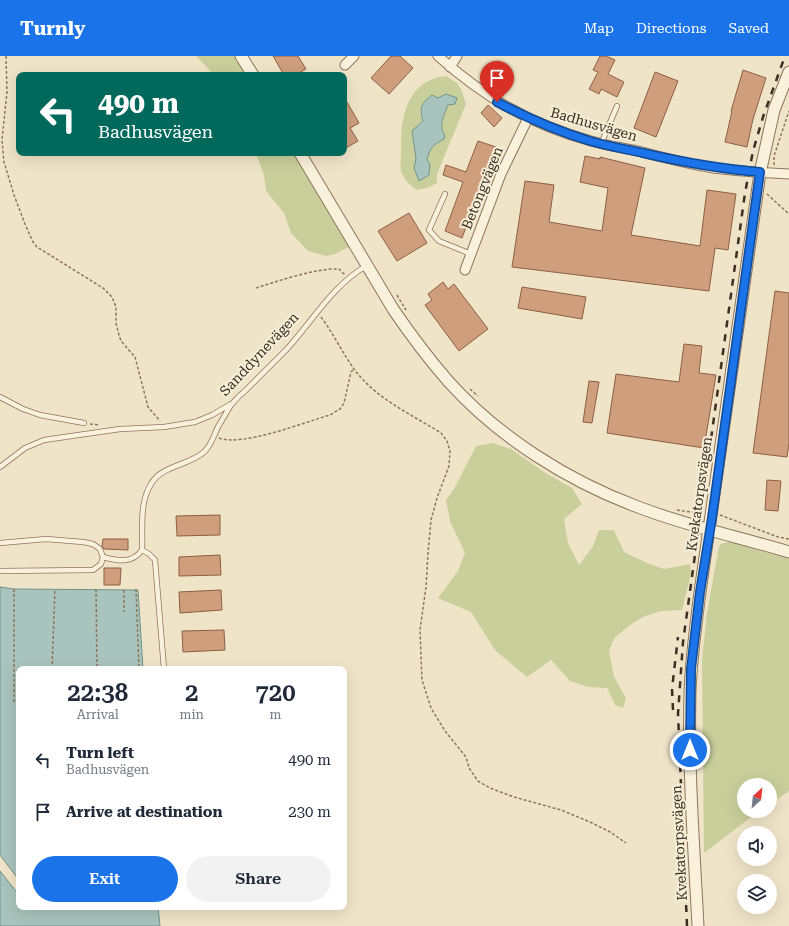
<!DOCTYPE html>
<html lang="en">
<head>
<meta charset="utf-8">
<style>
	body { margin:0; font-family:"Roboto Serif",serif; background:#f2f2f3; color:#1f2937; height:100vh; display:flex; flex-direction:column; font-size:15px; white-space:nowrap }
	* { box-sizing:border-box; margin:0 }
	p { font-size:13px; color:#747a83 }
	.icon { flex:none; width:22px; height:22px; fill:none; stroke:currentColor; stroke-width:2; stroke-linecap:round; stroke-linejoin:round }
	.map { position:relative; flex:1; overflow:hidden }
	.details { position:absolute; left:16px; top:610px; width:331px; height:244px; display:flex; flex-direction:column; background:#fff; border-radius:8px; box-shadow:0 4px 16px #0002 }
	.details>* { flex:none }
	.guide { position:absolute; left:16px; top:16px; width:331px; height:84px; border-radius:8px; box-shadow:0 4px 16px #0002; background:#00695c; color:#fff; overflow:hidden }
	.needle { width:26px; rotate:27deg }
	.controls { position:absolute; left:737px; top:722px; display:grid; gap:8px }
	.controls a { display:grid; place-items:center; width:40px; height:40px; border-radius:50%; background:#fff; box-shadow:0 4px 16px #0002; font-size:20px }
	.pin { position:absolute; display:grid; place-items:center; width:34px; height:34px; color:#fff; margin:-41px -17px; border-radius:50% 50% 50% 0; rotate:-45deg; box-shadow:0 0 4px #0007 }
	.pin .icon { rotate:45deg }
	.me { position:absolute; width:44px; margin:-22px; rotate:0deg; stroke-linejoin:round; filter:drop-shadow(0 0 3px #0008) }
	.turn { display:flex; align-items:center; gap:14px; height:84px; padding:0 16px; font-size:18px }
	.turn .icon { width:52px; height:52px; stroke-width:2.5 }
	.turn b { display:block; font-size:28px; line-height:34px }
	.eta { display:flex; justify-content:space-evenly; align-items:center; height:68px; text-align:center }
	.eta b { font-size:24px; font-weight:600; line-height:28px }
	.button { display:flex; gap:8px; margin-top:auto; padding:8px 16px }
	.button a { flex:1; height:46px; border-radius:24px; background:#1a73e8; color:#fff; font-size:16px; font-weight:600; line-height:46px; text-align:center }
	.button a+a { background:#f2f2f3; color:#1f2937 }
	ul { padding:0; list-style:none }
	li { display:flex; align-items:center; gap:12px; height:52px; padding:0 16px }
	li div { flex:1 }
	li b { display:block; font-size:15px }
	li em { font-style:normal }
	header { display:flex; align-items:center; gap:24px; box-sizing:border-box; height:56px; padding:0 20px; background:#1a73e8; color:#fff }
	header strong { font-size:19px }
	nav { display:flex; gap:22px; margin-inline-start:auto; font-size:14px }
	.map>svg:first-child { display:block }
	.green { fill:#c9cf9b; fill-rule:evenodd }
	.water { fill:#a9c4bc; stroke:#6f938a }
	.building { fill:#cf9f7d; stroke:#8d5f41 }
	.lines { fill:none; stroke-linecap:round; stroke-linejoin:round }
	.service-casing { stroke:#8d765c; stroke-width:6 }
	.minor-casing { stroke:#8d765c; stroke-width:11 }
	.tertiary-casing { stroke:#8d765c; stroke-width:13 }
	.path { stroke:#8d765c; stroke-width:1.5; stroke-dasharray:3 2; stroke-linecap:butt }
	.service { stroke:#faf1dc; stroke-width:4.5 }
	.minor { stroke:#faf1dc; stroke-width:9 }
	.tertiary { stroke:#faf1dc; stroke-width:11 }
	.rail { stroke:#3d2e20; stroke-width:2.5; stroke-dasharray:7 7; stroke-linecap:butt }
	.route-casing { stroke:#114b97; stroke-width:10 }
	.route { stroke:#1a73e8; stroke-width:7 }
	.labels { text-anchor:middle; stroke-width:4; stroke-linejoin:round; paint-order:stroke }
	.street-label { font-size:14px; fill:#3d2e20; stroke:#f7eed8 }
</style>
</head>
<body>
<header>
<strong>Turnly</strong>
<nav><a>Map</a><a>Directions</a><a>Saved</a></nav>
</header>
<div class="map">
<svg width="789" height="870" viewBox="0 0 789 870">
	<rect width="100%" height="100%" fill="#f0e4c8"/>
	<path class="green" d="M196 0H235L247 19H214Z
		M446 20 457 27 461 33 466 48 437 118V127L427 132 417 134C411 130 403 123 401 115 400 109 401 102 401 96 400 63 406 24 446 20ZM446 38 457 43 455 48H448C444 59 438 70 445 80L444 83C434 90 430 90 427 104L430 109 429 119 419 125 414 112 416 102 412 75 423 65 420 56 424 46 432 39 438 42Z
		M256 97H294L349 191 335 198 326 200 308 195 291 177 284 157 266 135 264 119Z
		M493 387 511 393 544 416 572 432 582 448 564 463 568 487 579 509 593 490 599 474H614L624 496 647 507 664 513 690 508 691 518 682 554 661 555 645 560 633 567 615 581 609 594 614 621 626 642 623 652 615 649 607 632 588 631 570 625 551 604 527 621 495 594 471 556 438 542 458 515 465 497 450 465 446 444 454 433 476 390Z
		M729 486 789 503V735L770 748V729H744V755H759L704 797 702 604 707 557 719 490 723 487Z"/>
	<path class="water" d="M446 38 457 42 455 48 448 49C444 59 438 70 445 80L444 83C434 89 430 90 427 104L430 108 429 119 419 125 414 112 416 102 412 75 423 65C419 51 421 48 432 39L438 42Z
		M0 531 14 533 138 534 143 613H19V824L0 799Z
		M0 815 19 839V851H158L160 870H0Z"/>
	<path class="building" d="M273 0H298L306 13 295 19H284Z
		M391 0H400L413 12 389 38 371 22Z
		M600 0H606L615 4 608 18 624 26 617 41 601 33 599 38 589 33 598 16 593 14Z
		M743 14 766 22 753 63 747 91 725 86 732 55H731Z
		M655 16 678 25 656 81 634 72Z
		M344 41 359 67 350 72 358 85 344 93Z
		M488 49 502 62 494 71 481 57Z
		M478 85 496 91 462 182 445 175 463 126 443 119 446 109 466 116Z
		M585 100 600 103V101L645 112 631 179 700 190 707 134 736 138 728 194 715 192 709 235 512 211 525 125 554 129 549 166 602 175 608 132 580 126Z
		M409 157 427 187 397 205 378 175Z
		M443 226 448 233 454 228 488 273 459 295 425 249 432 244 428 238Z
		M522 231 586 241 582 263 518 252Z
		M775 235 789 237V387L787 401 753 397Z
		M684 288 702 290 699 317 716 319 704 392 607 377 616 318 679 326Z
		M589 325 599 326 592 367 583 366Z
		M767 424 781 425 778 455 765 454Z
		M220 459V479L177 480 176 460Z
		M103 483H128V494L104 493 102 490Z
		M220 499 221 519 179 520V501Z
		M104 512H121L120 529H104Z
		M221 534 222 554 180 557 179 536Z
		M224 574 225 594 183 596 182 575Z"/>
	<g class="lines">
		<g class="service-casing">
			<path id="service" d="M601 88 617 50
				M445 138 429 174 439 185 471 198
				M0 341 23 353 40 359 84 367
				M0 411 25 392 44 384 120 373 164 371 195 366 212 359 231 348
				M0 487 46 483 83 486 93 488 100 493 103 501 101 508 93 514 0 515
				M142 494 149 498 155 504 164 613
				M103 501C118 505 132 508 142 494 143 473 139 447 151 428 162 409 188 410 204 396 212 389 214 378 219 369 223 363 227 355 231 349 236 343 241 338 246 334 259 321 272 308 285 295 312 266 332 230 366 210"/>
		</g>
		<g class="minor-casing">
			<path id="minor" d="M438 0C485 42 530 68 591 85 608 90 625 92 642 96 665 102 689 108 713 112 738 115 764 117 789 118
				M345 9 354 0
				M450 11 457 0
				M465 214 501 118 528 62"/>
		</g>
		<g class="tertiary-casing">
			<path id="tertiary" d="M241 0 253 19
				M300 97 393 253C410 278 428 302 448 325 498 381 568 425 638 451 687 470 739 481 789 496
				M698 870C694 792 688 714 690 636 691 603 696 569 700 536L760 117 774 54 789 16"/>
		</g>
		<path class="path" d="M6 0 7 36 2 84 4 106 14 139 25 168 33 186 37 191 103 232 112 241 116 251V267L119 279 121 285 135 301 148 351 160 365
			M774 109V100L789 55
			M767 138 789 158
			M256 232C278 225 316 212 339 213L345 219
			M397 239 406 254
			M321 261C333 277 342 296 354 313 376 343 411 358 441 377L447 385 450 395 449 410 437 442 431 464 428 497 426 531 420 574 422 624 431 652 445 675 466 701 469 712 478 725 490 732 514 741 561 754 590 766 610 776 626 787
			M470 333 478 340
			M90 368 100 369
			M219 382C242 391 305 366 330 359L340 353 344 347 351 316 354 313
			M677 454 691 456 703 457
			M720 459 778 481 789 483
			M14 533V647
			M96 533 97 613
			M136 533 139 613
			M124 534V556
			M52 613 55 533"/>
		<use href="#service" class="service"/>
		<use href="#minor" class="minor"/>
		<use href="#tertiary" class="tertiary"/>
		<path class="rail" d="M673 654 672 633 678 581
			M687 870 678 658 683 586 745 137 753 95 763 61 785 0"/>
	</g>
	<g class="lines">
		<g class="route-casing">
			<path id="route" d="M497 46C527 62 557 75 590 85 607 90 625 93 643 97 682 106 720 113 760 116L712 462 700 536 691 613 690 694"/>
		</g>
		<use href="#route" class="route"/>
	</g>
	<g class="labels">
		<g class="street-label">
			<text transform="translate(594 68) rotate(16)" y="5">Badhusvägen</text>
			<text transform="translate(482 132) rotate(-68)" y="5">Betongvägen</text>
			<text transform="translate(259 298) rotate(-47)" y="5">Sanddynevägen</text>
			<text transform="translate(699 438) rotate(-82)" y="5">Kvekatorpsvägen</text>
			<text transform="translate(679 787) rotate(-93)" y="5">Kvekatorpsvägen</text>
		</g>
	</g>
</svg>
<div class="controls">
<a><svg class="needle" viewBox="-14 -14 28 28"><path d="M0-13l5 13h-10z" fill="#e53935"/><path d="M0 13l5-13h-10z" fill="#747a83"/></svg></a>
<a><svg class="icon" aria-label="sound" viewBox="0 0 24 24"><path d="M4 9h4l5-4v14l-5-4H4zM17 9q2 3 0 6"/></svg></a>
<a><svg class="icon" aria-label="layers" viewBox="0 0 24 24"><path d="M12 4l9 5-9 5-9-5zM3 14l9 5 9-5"/></svg></a>
</div>
<div class="pin" style="left:497px;top:46px;background:#d93025"><svg class="icon" aria-label="arrive" viewBox="0 0 24 24"><path d="M6 21V4h12l-3 4 3 4H6"/></svg></div>
<svg class="me" style="left:690px;top:694px" viewBox="-20 -20 40 40"><circle r="17" fill="#1a73e8" stroke="#fff" stroke-width="3"/><path d="M0-11L8 9 0 5-8 9z" fill="#fff"/></svg>
<div class="guide">
<div class="turn"><svg class="icon" aria-label="left" viewBox="0 0 24 24"><path d="M17 20v-9H6M10 6l-5 5 5 5"/></svg><div><b>490 m</b>Badhusvägen</div></div>
</div>
<section class="details">
<div class="eta">
<div><b>22:38</b><p>Arrival</p></div>
<div><b>2</b><p>min</p></div>
<div><b>720</b><p>m</p></div>
</div>
<ul>
<li><svg class="icon" aria-label="left" viewBox="0 0 24 24"><path d="M17 20v-9H6M10 6l-5 5 5 5"/></svg><div><b>Turn left</b><p>Badhusvägen</p></div><em>490 m</em></li>
<li><svg class="icon" aria-label="arrive" viewBox="0 0 24 24"><path d="M6 21V4h12l-3 4 3 4H6"/></svg><div><b>Arrive at destination</b></div><em>230 m</em></li>
</ul>
<div class="button"><a>Exit</a><a>Share</a></div>
</section>
</div>
</body>
</html>
